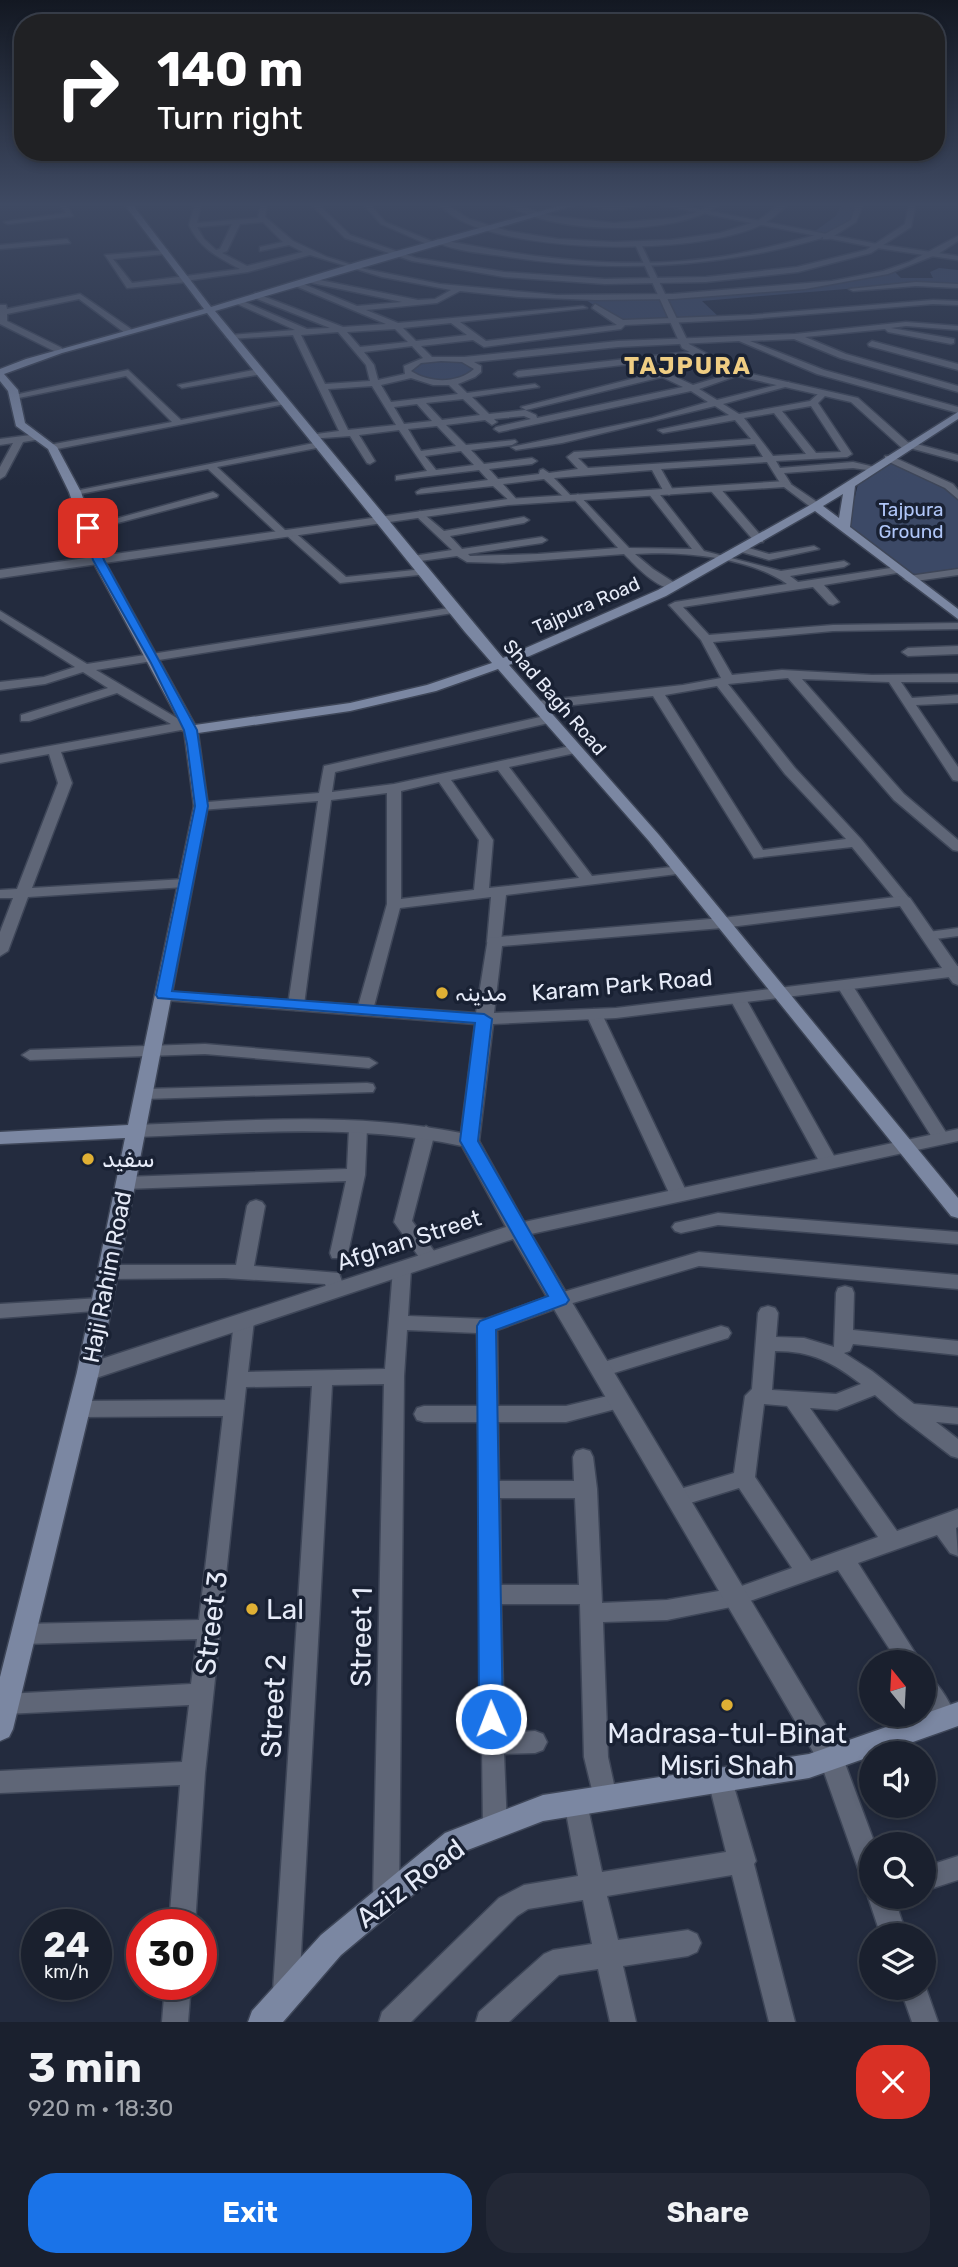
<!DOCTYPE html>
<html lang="en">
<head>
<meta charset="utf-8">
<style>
	body { margin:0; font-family:Rubik,"Noto Sans Arabic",sans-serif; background:#232836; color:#f1f3f6; height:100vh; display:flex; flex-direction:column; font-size:26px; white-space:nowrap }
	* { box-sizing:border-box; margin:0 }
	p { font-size:23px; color:#9fa3aa }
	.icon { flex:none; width:38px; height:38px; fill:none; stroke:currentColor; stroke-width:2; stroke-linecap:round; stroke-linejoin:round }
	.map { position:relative; height:2022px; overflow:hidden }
	.side { display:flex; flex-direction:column; background:#1a202e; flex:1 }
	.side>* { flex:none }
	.guide { position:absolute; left:14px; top:14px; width:931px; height:147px; border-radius:28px; box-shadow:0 4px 10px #0003,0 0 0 2px #383e4a; background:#202124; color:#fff; overflow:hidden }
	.needle { width:46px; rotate:342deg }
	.buttons { position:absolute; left:859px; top:1650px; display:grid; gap:14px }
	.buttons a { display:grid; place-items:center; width:77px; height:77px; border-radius:50%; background:#1a202e; box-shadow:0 4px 10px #0003,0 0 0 2px #383e4a; font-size:35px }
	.speed { position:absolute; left:21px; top:1909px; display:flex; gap:14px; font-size:35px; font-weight:700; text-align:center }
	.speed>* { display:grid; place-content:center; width:91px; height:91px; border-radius:50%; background:#1a202e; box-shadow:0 4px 10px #0003,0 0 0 2px #383e4a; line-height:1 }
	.speed small { font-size:18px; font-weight:400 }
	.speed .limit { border:10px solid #d22; background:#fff; color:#111 }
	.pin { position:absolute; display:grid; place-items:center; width:60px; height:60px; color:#fff; margin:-30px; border-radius:14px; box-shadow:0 4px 10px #0006 }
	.me { position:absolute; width:77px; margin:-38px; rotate:359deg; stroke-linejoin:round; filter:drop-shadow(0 0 5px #0008) }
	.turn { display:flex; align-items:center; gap:24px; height:147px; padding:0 28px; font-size:32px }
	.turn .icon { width:91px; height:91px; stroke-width:2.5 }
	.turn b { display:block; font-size:49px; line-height:60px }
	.round { display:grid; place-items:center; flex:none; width:74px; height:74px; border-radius:28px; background:#232836 }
	.headline { display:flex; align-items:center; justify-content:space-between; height:119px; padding:0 28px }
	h1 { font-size:42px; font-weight:700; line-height:52px }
	.action { display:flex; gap:14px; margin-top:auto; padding:14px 28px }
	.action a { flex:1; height:80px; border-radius:28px; background:#1a73e8; color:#fff; font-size:28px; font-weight:700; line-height:80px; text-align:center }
	.action a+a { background:#232836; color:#f1f3f6 }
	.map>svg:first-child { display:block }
	.green { fill:#3c4966 }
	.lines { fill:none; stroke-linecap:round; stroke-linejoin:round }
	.minor-casing { stroke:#3e4658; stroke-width:3 }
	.tertiary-casing { stroke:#3e4658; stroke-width:3 }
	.secondary-casing { stroke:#3e4658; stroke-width:3 }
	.minor { fill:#5f6677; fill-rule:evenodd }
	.tertiary { fill:#5f6677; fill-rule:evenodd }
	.secondary { fill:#7b87a2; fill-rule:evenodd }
	.route { fill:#1a73e8; stroke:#114b97; stroke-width:2 }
	.poi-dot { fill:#e0b034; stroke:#192133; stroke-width:2.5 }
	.labels { text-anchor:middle; stroke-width:7; stroke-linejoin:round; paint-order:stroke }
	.far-park-label { font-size:19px; fill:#b0c6f8; stroke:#192133 }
	.far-street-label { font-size:19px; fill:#e6ebf8; stroke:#192133 }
	.street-label { font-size:23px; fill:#e6ebf8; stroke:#192133 }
	.poi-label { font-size:23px; fill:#e6ebf8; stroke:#192133; text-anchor:start }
	.far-district-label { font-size:24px; font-weight:bold; letter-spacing:2px; fill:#efcd83; stroke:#192133 }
	.near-poi-label { font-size:28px; fill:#e6ebf8; stroke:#192133; text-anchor:start }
	.near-street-label { font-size:28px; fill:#e6ebf8; stroke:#192133 }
</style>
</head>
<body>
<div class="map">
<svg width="958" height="2022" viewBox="0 0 958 2022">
	<rect width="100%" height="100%" fill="#232b3e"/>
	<path class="green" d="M842 204H858L852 220 830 233 815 231 836 216Z
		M939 268 958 270V286L894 285 702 301 720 318 621 323 586 300C688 298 794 293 894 271L901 278H933L930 272Z
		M464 360 478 370 450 381 417 379 407 368 419 361Z
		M888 458 949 486 958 496V572L909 579 847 529 859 480Z"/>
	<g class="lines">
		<g class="minor-casing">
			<path id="minor" d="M59 204H66L73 216 8 224 4 222 66 213Z
				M195 204H201L197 223 258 218 261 204H267L265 217 293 241 327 257 365 269 440 284 557 295 673 294 832 281 883 271 909 262 958 236V241L938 254 888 274 805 289 673 299 596 300 518 297 460 291 437 303 366 310 398 323 583 306 587 308 460 322 486 341 617 325 592 308 595 304 623 320 751 315 933 300 958 301V305L933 304 751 319 625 325 621 329 484 347 473 340 421 346 432 357H464L618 341 795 334 906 322 958 326V330L906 326 891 328 954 339V343L951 344 888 332 885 329 805 337 846 354 958 386V392L840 358 794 339 750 341 824 370 958 407V413L817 374 739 341 618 347 474 362 481 366V372L475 377 458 384 467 393 535 384 539 387 472 397 489 414 525 410 536 415 537 418 683 387 662 377 526 410 521 407 663 371 693 385 739 371V375L699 389 717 400 789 382V386L723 404 739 414 810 401 818 394H824L825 396 818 403 852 454 847 457 776 461 780 468 853 462 879 468 874 471 853 468 784 473 791 484 786 487 782 486 767 462 661 469 674 492 669 495 664 492 652 470 554 478 573 498 568 501 544 479 503 484 518 501 513 504 493 486 417 494 416 492 421 489 488 480 479 470 396 480V476L427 471 399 430 359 435 375 461 370 464 367 463 350 436 309 439V435L339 431 293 335 230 339 226 337 230 335 295 330 235 303 238 299 307 329 330 328 252 297 255 293 343 327 386 324 293 285 296 281 357 306 402 302 307 282 310 278 418 300 435 299 451 290 382 277 310 255 248 272 192 280 188 282 127 288 105 255 168 250 165 254 113 259 132 283 240 269C219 258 199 248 189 225ZM263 222 283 242 260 247V251L289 245 303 252 247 266 222 253 227 251 240 224ZM232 224 220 249 216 250 204 239 197 227ZM451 323 467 335 416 341 403 328ZM395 329 408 342 360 347 347 332ZM338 332 366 365 370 381 325 384 301 335ZM412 346 423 358 404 366 405 374 378 380 374 365 364 352ZM441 361 462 362 474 369C457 384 429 383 411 371L421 363ZM411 378 433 385H449L458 394 391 402 381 385ZM372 386 396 425 348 430 328 389ZM691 391 708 402 652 418 511 447 516 450 562 443 715 406 729 415 658 430 663 433 735 420 751 439 574 452 567 457 578 469 549 473 543 469 540 470 539 474 498 479 489 469 532 464 537 461 532 458 484 464 471 450 512 445 517 442 515 440 466 445 446 425 485 420 492 425 497 422 494 419 524 416 531 419 496 427 494 429 499 432ZM463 399 480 415 442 420 426 403ZM417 404 432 421 404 424 394 407ZM811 406 841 452 816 453 782 411ZM774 413 806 454 773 456 744 418ZM437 426 456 446 421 451 408 429ZM755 444 763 457 588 468 578 458ZM461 451 474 465 436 470 425 456Z
				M311 204H318L350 235 416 258 504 272 605 279 706 277 797 267 866 250 905 224 909 204H915V207L911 227 871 253 798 272 706 282 605 284 504 277 412 261 345 238Z
				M363 204H370L385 222 436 243 429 245 381 224Z
				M438 204H446L469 219 508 231 558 239 614 242 670 240 720 233 758 221 780 204H788C781 211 772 219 763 224 699 256 529 253 464 222 455 218 445 210 438 204Z
				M505 204H514L552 216 614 223 675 218 698 212 712 204H720C676 238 551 234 505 204Z
				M579 204H652L612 210Z
				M856 204H863L856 222 829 239H823V235L851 220Z
				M819 234 822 238C715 269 612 273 502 256 481 253 453 251 434 241L438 239C533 259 634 272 731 255 761 250 789 242 819 234Z
				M67 239 70 243 0 249V245Z
				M916 282 958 284V288L916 286 853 291 849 289Z
				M80 294 131 329V333H125L79 299 7 314V321L62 348V352H56L0 324V305H6L7 309Z
				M872 341 958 364V370L869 346 868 344Z
				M698 351 702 354 701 356 518 377 514 374 518 371Z
				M259 369 262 370V374L182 388 178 385Z
				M128 370 181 420 285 400 290 403 52 450 49 449V445L172 422 126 376 14 399 10 396Z
				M38 434 41 435V439L23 442 5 476 0 479V467L13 443 0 445V439Z
				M319 442 324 445 322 447 217 467 285 530H292L346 577 424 569 429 572 428 574 340 583 285 534H278L208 469 75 495 70 492Z
				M909 442 958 455V461L906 447 904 445Z
				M885 456H891L953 484 958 490V499L945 488 885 460Z
				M711 487H719L763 538V542H755L711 491Z
				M653 490 657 491 704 551 781 571 844 561 849 564 844 567 790 576 798 582 897 567 902 570 897 573 824 585 839 602 833 605 829 604 813 587 683 607 709 635 833 625 958 623V629L833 631 713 642 732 675 782 670 872 675 958 674V682H901L912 698 958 695V703L916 705 958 767V781L953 780 889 682 802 679 904 794 958 840V851L953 850 894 800 788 678 728 684 795 768 861 839 909 898 911 901 909 904H899L852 847 754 858 653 696 538 709 532 705 538 701 683 685 721 678 701 640 669 605 675 602 787 584C749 557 681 551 635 554L653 569 678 585V589C658 591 637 567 624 554L503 563 467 562 457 556 413 562 408 559 413 556 452 550 416 516 415 514 420 511 444 531 524 517 529 520 524 523 450 536 462 549 542 537 547 540 542 543 468 554 470 556 538 554 618 548 574 499 573 497 578 494 629 548 692 549 648 493ZM717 686 785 774 846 839 763 850 665 695Z
				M213 492 218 495 217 497 87 531 82 528Z
				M742 546 769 554 814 546 819 549 769 560 738 551V547Z
				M958 569V575L909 582 904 579 909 576Z
				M455 607 461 610 459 612 96 670 197 730 191 734 181 730 61 752 72 783 32 888 185 879 192 883 185 887 28 897 8 951 0 956V932L13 898H0V890L17 889 58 783 49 754 0 763V755L171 724 117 693 29 721H21V715L108 688 83 672 45 684 0 690V682L44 677 75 667 0 619V611L87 664Z
				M958 646V654L908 656 902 652 908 648Z
				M549 715 553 716V722L335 772 332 792 394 784 575 745 581 749 580 752 509 767 592 876 680 866 685 867 687 870 685 873 506 895 501 942 494 946 487 942 491 897 400 908 373 1010 365 1015 357 1010 387 904V793L331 800 304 1005 296 1010 290 1008 288 1005 318 801 201 810 194 806 196 803 319 793 324 766ZM498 770 579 878 489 888 493 840 451 780ZM439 782 479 840 474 890 401 899V791Z
				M958 928V936L928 940 921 936 928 932Z
				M958 966V985L953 983 945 972 948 969Z
				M845 981 853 986 947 1134 950 1138 947 1142H935L837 986Z
				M738 994 746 999 838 1163 835 1167H823L820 1163 730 999Z
				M594 1009 602 1014 688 1195 685 1199H673L670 1195 586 1014Z
				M205 1044 369 1058 377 1063 369 1068 205 1054 30 1060 22 1055 30 1050Z
				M367 1083 373 1084 375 1088 373 1092 144 1099 136 1094 144 1089Z
				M358 1122 367 1128 365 1175 348 1253 346 1258H332L330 1253 346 1181 125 1189 119 1187 116 1183 119 1179 125 1177 347 1169 349 1128Z
				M426 1126 435 1132 412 1221 440 1259 438 1264H424L394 1222 417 1132Z
				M256 1200 262 1202 265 1206 254 1266 339 1273 345 1290 343 1295 336 1297 329 1295 325 1284 224 1278 107 1279 100 1277 98 1272 100 1267 107 1265H236L247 1206 250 1202Z
				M718 1213 958 1232V1244L718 1225 681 1233 675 1231 672 1227 675 1223Z
				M699 1252 958 1275V1289L699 1266 566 1305 497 1330 498 1406H566L620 1393 627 1396 630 1401 627 1406 566 1422H498L499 1481H574L573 1457 576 1451 583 1449 590 1451 593 1457 597 1489 602 1603 667 1600 736 1588 792 1568 739 1488 677 1507 670 1504 666 1498 670 1492 734 1473 745 1396 752 1389 758 1313 761 1308 768 1306 775 1308 778 1313 776 1337 804 1338 834 1347 836 1293 838 1288 845 1286 852 1288 854 1293 853 1330 958 1341V1355L853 1344 850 1351 844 1353 872 1371 914 1404 958 1408V1424L936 1422 958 1439V1458L951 1456 899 1416 875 1395 837 1410 810 1408 897 1531 958 1509V1527L956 1528 958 1556 950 1553 937 1535 858 1563 921 1662H898L838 1570 736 1606 667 1620 603 1622 608 1757 617 1798 614 1806 605 1809 596 1806 584 1757 580 1604H501L504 1733 535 1731 543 1734 547 1742 543 1750 535 1753 504 1754 507 1827 504 1835 495 1839 486 1835 483 1827 478 1422H424L417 1420 414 1414 417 1408 424 1406H478L477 1333 407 1330 404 1376 399 1899 395 1908 386 1911 377 1908 373 1899 384 1384 332 1385 299 1991 295 2000 286 2004 277 2000 273 1991 312 1386 246 1387 205 1773 195 1925H169L180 1785 0 1793V1771L182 1762 189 1705 6 1714 0 1712V1696L6 1694 191 1684 197 1639 23 1644 15 1641 12 1634 15 1627 23 1624 199 1620 223 1416 79 1417 72 1414 69 1409 72 1404 79 1401 225 1400 234 1321 237 1316 244 1314 251 1316 254 1321 248 1372 385 1369 393 1269 395 1264H409L411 1269 408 1316 486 1319 553 1295ZM775 1351C812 1351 832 1362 861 1384L836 1394 772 1390ZM764 1404 787 1406 878 1537 811 1561 755 1477ZM500 1498H575L579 1585H501Z
				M101 1298 108 1300 110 1305 108 1310 0 1318V1304Z
				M721 1326 728 1328 731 1333 728 1338 601 1377 594 1375 591 1370 594 1365Z
				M924 1675C939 1680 950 1704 957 1718L953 1725 945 1729C922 1720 924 1695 924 1675Z
				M831 1747 839 1750 843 1758 875 1844H872V1883L863 1880 859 1871 819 1758 823 1750Z
				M720 1769 729 1772 732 1780 756 1861 754 1864 795 2022H769L732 1875 607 1896 618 1940 688 1930 697 1934 701 1943 697 1952 688 1956 623 1966 636 2022H610L598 1969 559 1975 509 2022H476L479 2012 544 1954 553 1950 592 1944 583 1900 528 1909 517 1916 411 2022H379L382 2012 499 1898 524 1885 578 1876 564 1802 567 1794 576 1791 585 1794 602 1872 726 1852 708 1780 711 1772Z
				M958 1856V1880L924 1891V1867Z
				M872 1889V1897H894L907 1936H881L868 1897Z
				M924 1983 926 1988 938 2022H912L900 1988H924Z
				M165 1984H191L188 2022H162Z"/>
		</g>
		<g class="tertiary-casing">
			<path id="tertiary" d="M657 204H674L877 244 958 256V260L877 248Z
				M634 242 641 244 689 344 739 371 858 398 911 445V449H903L851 402 733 375 682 348Z
				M786 481 820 504V508H812L784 487 508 505 0 578V570L508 499Z
				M904 896 910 898 958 967V976L616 1018 493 1024 479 1141 524 1222 958 1129V1141L531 1234 840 1749 844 1758 840 1767 831 1770 822 1767 513 1239 96 1378 88 1380 80 1378 77 1372 80 1366 506 1227 462 1146C354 1123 245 1133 136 1137L129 1135 127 1131 129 1127 136 1125C244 1121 353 1111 461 1133L475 1024 164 1000 158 999 155 995 158 991 476 1013 488 938 722 918ZM900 906 942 968 616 1008 494 1013 502 946 722 928Z"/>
		</g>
		<g class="secondary-casing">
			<path id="secondary" d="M124 204H132L211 307 361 261 566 204H579L215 311 503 658 658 590 812 504 958 412V419L855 486 850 527 958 609V619L815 511 666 596 509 665 659 835 958 1198V1218L951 1216 649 841 498 669 436 691 350 711 198 733 208 806 99 1372 13 1729 9 1737 0 1741V1677L77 1372 125 1138 0 1144V1132L128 1125 194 806 184 730 92 560 69 492 48 449 16 426 8 391 0 381V369L26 359 204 309ZM207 313 465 632 492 663 427 685 350 703 195 725 104 560 81 492 57 447 25 423 18 390 4 374 62 353ZM843 494 839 518 823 506Z
				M958 1702V1726L879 1754H872V1756L809 1778 543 1821 465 1851 341 1955 283 2022H248L252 2011 321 1935 445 1833 543 1795 809 1754Z"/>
		</g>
		<use href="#minor" class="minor"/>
		<use href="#tertiary" class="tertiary"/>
		<use href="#secondary" class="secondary"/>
	</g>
	<linearGradient id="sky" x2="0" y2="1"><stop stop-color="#131822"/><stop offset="0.42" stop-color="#3f4a63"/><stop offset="1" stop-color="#3f4a63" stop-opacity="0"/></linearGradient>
	<rect width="958" height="487" fill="url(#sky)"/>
	<path class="route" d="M88 525 93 528 104 560 197 730 208 806 172 991 484 1014 492 1019 478 1141 569 1300 566 1304 496 1330 503 1719 500 1726 491 1730 483 1726 479 1719 477 1326 480 1321 548 1296 460 1141 475 1023 158 998 156 995 195 806 187 744 184 730 151 663 93 560 82 528Z"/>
	<g class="poi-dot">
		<circle cx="442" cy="993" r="7"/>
		<circle cx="88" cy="1159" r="7"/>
		<circle cx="252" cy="1609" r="7"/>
		<circle cx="727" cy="1705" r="7"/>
	</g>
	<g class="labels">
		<g class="far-park-label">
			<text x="911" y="516">Tajpura<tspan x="911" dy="22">Ground</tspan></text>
		</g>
		<g class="far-street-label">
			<text transform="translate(586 605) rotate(-24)" y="7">Tajpura Road</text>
			<text transform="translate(555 697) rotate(49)" y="7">Shad Bagh Road</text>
		</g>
		<g class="street-label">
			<text transform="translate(622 985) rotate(-5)" y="8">Karam Park Road</text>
			<text transform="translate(409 1240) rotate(-18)" y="8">Afghan Street</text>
			<text transform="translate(107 1277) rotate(-79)" y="8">Haji Rahim Road</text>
		</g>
		<g class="poi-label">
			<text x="456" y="1001">مدینہ</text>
			<text x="102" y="1167">سفید</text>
		</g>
		<g class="far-district-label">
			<text x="688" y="374">TAJPURA</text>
		</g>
		<g class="near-poi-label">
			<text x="266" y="1619">Lal</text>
			<text x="727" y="1743" text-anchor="middle">Madrasa-tul-Binat<tspan x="727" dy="32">Misri Shah</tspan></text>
		</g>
		<g class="near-street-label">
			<text transform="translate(211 1623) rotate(-83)" y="10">Street 3</text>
			<text transform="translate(361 1637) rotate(-89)" y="10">Street 1</text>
			<text transform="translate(273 1706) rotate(-87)" y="10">Street 2</text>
			<text transform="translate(410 1883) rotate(-37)" y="10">Aziz Road</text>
		</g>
	</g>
</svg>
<div class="buttons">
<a><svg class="needle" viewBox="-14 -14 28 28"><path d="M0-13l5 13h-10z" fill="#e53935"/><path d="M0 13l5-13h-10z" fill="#9fa3aa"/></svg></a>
<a><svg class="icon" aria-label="sound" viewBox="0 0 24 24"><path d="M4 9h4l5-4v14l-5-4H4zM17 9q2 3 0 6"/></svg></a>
<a><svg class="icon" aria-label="search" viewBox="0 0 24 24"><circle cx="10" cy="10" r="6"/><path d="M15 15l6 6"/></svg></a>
<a><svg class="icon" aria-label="layers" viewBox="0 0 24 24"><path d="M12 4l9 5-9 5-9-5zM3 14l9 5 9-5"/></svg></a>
</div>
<div class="speed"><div>24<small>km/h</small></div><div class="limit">30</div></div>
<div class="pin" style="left:88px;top:528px;background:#d93025"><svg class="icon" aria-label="arrive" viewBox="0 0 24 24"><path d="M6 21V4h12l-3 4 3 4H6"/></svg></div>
<svg class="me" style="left:491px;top:1719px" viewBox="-20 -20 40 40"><circle r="17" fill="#1a73e8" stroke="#fff" stroke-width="3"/><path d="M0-11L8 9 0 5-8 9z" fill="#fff"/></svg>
<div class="guide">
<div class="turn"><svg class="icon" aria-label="right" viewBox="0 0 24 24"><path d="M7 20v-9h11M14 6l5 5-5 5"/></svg><div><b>140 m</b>Turn right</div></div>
</div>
</div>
<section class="side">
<div class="headline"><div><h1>3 min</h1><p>920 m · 18:30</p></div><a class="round" style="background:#d93025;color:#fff"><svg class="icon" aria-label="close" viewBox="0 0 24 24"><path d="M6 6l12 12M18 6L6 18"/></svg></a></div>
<div class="action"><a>Exit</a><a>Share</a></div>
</section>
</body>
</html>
